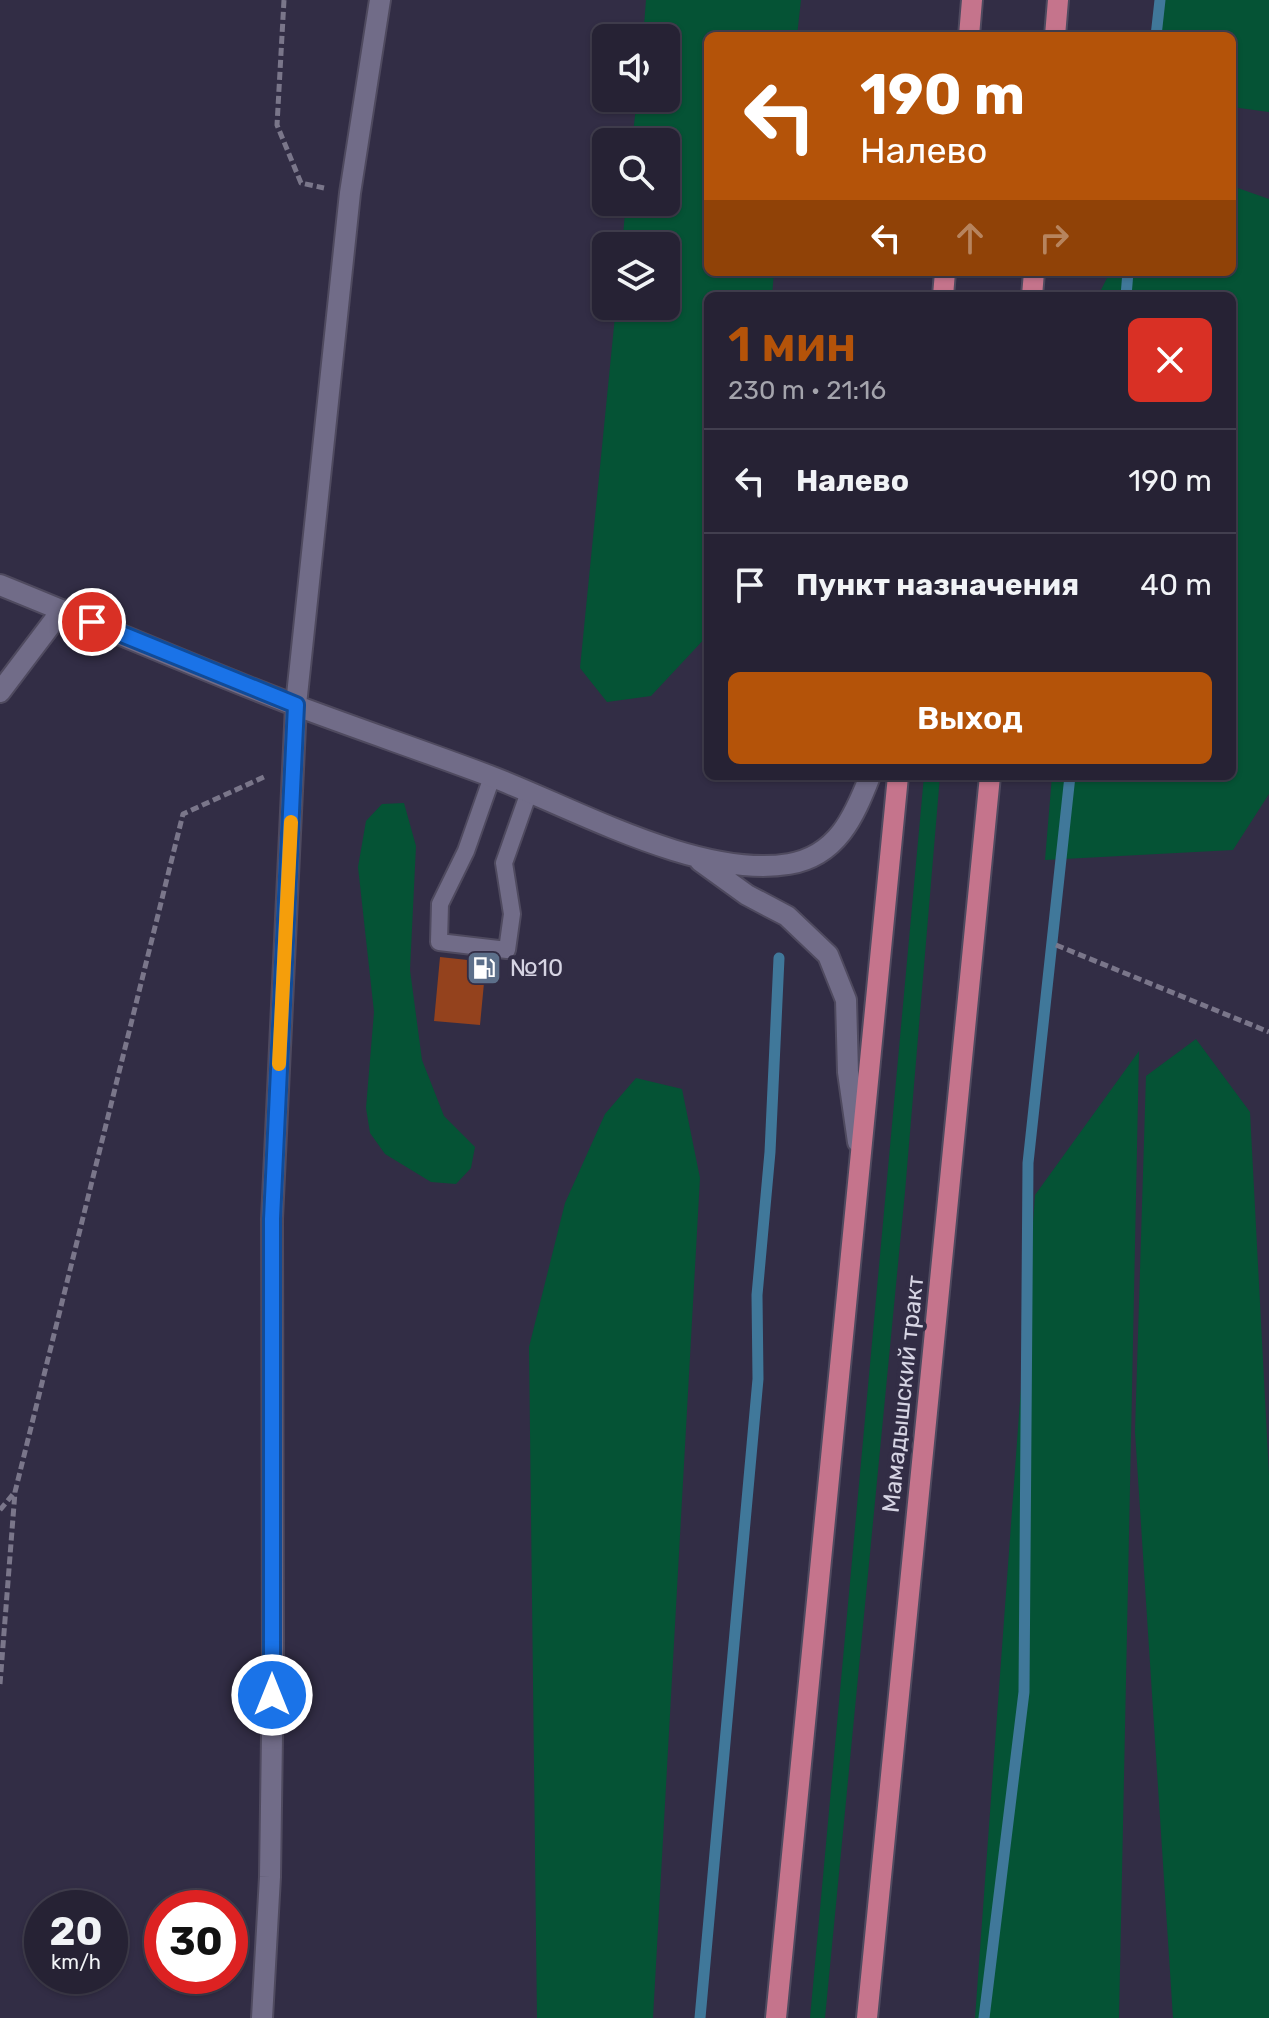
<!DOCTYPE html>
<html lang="ru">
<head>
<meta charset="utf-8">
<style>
	body { margin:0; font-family:Rubik,sans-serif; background:#2e2a3c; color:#f1f3f6; height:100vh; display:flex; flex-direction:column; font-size:30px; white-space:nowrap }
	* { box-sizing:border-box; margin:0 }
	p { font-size:26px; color:#a4a4ac }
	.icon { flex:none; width:44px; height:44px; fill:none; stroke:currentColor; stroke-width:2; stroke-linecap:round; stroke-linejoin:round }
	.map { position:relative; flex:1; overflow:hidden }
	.side { position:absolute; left:704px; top:292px; width:532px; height:488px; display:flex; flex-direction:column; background:#262234; border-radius:12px; box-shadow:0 2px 6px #0004,0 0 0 2px #423f4f }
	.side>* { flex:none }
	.hud { position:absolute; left:704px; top:32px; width:532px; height:244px; border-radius:12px; box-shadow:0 2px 6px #0004,0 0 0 2px #423f4f; background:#b45309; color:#fff; overflow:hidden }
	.fabs { position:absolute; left:592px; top:24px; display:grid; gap:16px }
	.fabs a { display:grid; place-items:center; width:88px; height:88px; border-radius:12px; background:#262234; box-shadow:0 2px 6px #0004,0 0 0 2px #423f4f; font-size:40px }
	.speed { position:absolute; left:24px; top:1890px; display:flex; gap:16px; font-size:40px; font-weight:700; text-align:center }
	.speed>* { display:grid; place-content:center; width:104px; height:104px; border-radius:50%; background:#262234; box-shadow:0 2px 6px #0004,0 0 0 2px #423f4f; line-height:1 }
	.speed small { font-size:20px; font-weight:400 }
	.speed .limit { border:12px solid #d22; background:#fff; color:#111 }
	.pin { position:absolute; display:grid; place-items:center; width:68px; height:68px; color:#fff; margin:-34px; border:4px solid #fff; border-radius:50%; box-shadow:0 2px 8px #0007 }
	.me { position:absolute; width:88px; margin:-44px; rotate:0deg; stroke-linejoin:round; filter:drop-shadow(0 0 6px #0008) }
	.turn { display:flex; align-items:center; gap:28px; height:168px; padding:0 24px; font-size:36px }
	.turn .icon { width:104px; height:104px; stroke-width:2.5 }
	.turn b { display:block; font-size:56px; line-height:68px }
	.lanes { display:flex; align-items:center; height:76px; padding:0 24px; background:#0003; justify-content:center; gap:40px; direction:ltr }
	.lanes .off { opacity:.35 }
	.round { display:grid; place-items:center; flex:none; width:84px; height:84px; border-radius:12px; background:#2e2a3c }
	.head { display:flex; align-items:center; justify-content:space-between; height:136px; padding:0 24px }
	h1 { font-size:48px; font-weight:600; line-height:60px; color:#b45309 }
	.primary-button { display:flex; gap:16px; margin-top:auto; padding:16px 24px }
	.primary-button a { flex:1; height:92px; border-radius:12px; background:#b45309; color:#fff; font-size:32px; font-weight:600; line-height:92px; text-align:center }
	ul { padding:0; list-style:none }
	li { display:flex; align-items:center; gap:24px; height:104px; padding:0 24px; border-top:2px solid #423f4f }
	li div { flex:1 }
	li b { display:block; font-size:30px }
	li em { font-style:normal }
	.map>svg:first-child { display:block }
	.green { fill:#055335 }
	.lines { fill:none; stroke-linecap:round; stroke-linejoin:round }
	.stream { stroke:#40789a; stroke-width:11 }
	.building { fill:#94421d }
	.lane-casing { stroke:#4f4a5f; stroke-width:20 }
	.street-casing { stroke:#4f4a5f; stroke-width:24 }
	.primary-casing { stroke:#4f4a5f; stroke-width:24 }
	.path { stroke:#7a768a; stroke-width:5; stroke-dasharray:8 4; stroke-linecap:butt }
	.lane { stroke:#716c88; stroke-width:16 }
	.street { stroke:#716c88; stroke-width:20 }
	.primary { stroke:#c5748c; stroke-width:20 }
	.route-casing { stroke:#114b97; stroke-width:20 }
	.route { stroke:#1a73e8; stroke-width:14 }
	.slow { stroke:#f59e0b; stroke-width:14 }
	.labels { text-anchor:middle; stroke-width:8; stroke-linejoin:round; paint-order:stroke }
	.poi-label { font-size:24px; fill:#d6d4e3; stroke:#322d45; text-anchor:start }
	.street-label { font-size:24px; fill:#d6d4e3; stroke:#322d45 }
</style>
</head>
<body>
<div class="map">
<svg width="1269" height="2018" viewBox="0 0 1269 2018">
	<rect width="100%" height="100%" fill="#322d45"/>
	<path class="green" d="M646 0H801L797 36H708V272H774L772 296H708V635L651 696 607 702 580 668 616 306H666V246H622L626 202H666V142H632L637 98H666V38H643Z
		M1159 0H1269V112L1232 107V36H1155Z
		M1232 186 1269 199V794L1233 850 1045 860 1052 776H1232V296H1098L1110 272H1232Z
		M924 776H940L905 1192 825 2018H810Z
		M404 803 416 846 410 970 422 1060 444 1116 475 1147 471 1168 456 1184 431 1182 385 1154 370 1133 366 1108 374 1012 358 867 366 821 382 804Z
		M1196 1039 1250 1112 1269 1475V2018H1173L1135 1432 1146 1076Z
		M1139 1051 1119 2018H975L1035 1195Z
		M636 1078 682 1089 700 1178 653 2018H537L529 1347 565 1203 605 1114Z"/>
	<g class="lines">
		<path class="stream" d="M1156 36 1160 0
			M1126 296 1128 272
			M700 2018 758 1379 757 1295 770 1152 779 958
			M984 2018 1024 1692 1028 1163 1070 776"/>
	</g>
	<path class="building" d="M440 957 486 962 480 1025 434 1021Z"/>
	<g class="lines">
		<g class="lane-casing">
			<path id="lane" d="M492 777 466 851 440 904 439 942 507 950 512 914 504 863 529 792"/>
		</g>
		<g class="street-casing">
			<path id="street" d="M0 585C99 625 197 668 297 706 361 730 426 752 490 776 574 808 699 879 789 864 837 856 854 817 870 776
				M0 692 62 610
				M700 861 747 895 787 916 828 955 846 1000 848 1072 858 1142
				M262 2018 270 1877 273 1665 272 1219 296 705 350 193 380 0"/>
		</g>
		<g class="primary-casing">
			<path id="primary" d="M969 36 972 0
				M1055 36 1058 0
				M943 296 945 272
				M1032 296 1034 272
				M776 2018 898 776
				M867 2018 990 776"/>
		</g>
		<path class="path" d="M284 0 277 125 301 183 324 188
			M1056 945 1269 1032
			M0 1510 14 1493
			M0 1684 15 1492 183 814 264 777"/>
		<use href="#lane" class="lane"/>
		<use href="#street" class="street"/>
		<use href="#primary" class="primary"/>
	</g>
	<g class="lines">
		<g class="route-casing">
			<path id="route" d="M92 622 296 705 272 1219V1695"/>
		</g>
		<use href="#route" class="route"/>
		<path class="slow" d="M279 1064 291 822"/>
	</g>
	<defs>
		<g id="fuel-square" transform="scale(1.8)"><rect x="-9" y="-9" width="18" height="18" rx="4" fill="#5c6f8a" stroke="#322d45"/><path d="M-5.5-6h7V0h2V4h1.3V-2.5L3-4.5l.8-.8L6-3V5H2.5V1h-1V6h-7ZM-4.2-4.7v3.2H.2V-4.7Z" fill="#fff"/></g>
	</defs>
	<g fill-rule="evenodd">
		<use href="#fuel-square" x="484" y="968"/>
	</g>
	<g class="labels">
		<g class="poi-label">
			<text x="510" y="976">№10</text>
		</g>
		<g class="street-label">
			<text transform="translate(903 1394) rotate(-84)" y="8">Мамадышский тракт</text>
		</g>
	</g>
</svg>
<div class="fabs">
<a><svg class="icon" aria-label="sound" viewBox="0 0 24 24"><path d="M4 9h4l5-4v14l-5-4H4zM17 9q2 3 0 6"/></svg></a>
<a><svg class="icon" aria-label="search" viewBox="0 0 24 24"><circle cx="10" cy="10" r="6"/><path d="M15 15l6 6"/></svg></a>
<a><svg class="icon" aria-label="layers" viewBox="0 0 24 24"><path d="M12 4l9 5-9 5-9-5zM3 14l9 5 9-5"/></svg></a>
</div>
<div class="speed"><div>20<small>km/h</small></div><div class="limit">30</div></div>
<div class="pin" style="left:92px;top:622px;background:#d93025"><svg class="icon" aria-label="arrive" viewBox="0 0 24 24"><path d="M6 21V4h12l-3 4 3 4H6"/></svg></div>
<svg class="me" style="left:272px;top:1695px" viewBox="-20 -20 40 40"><circle r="17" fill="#1a73e8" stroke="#fff" stroke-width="3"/><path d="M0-11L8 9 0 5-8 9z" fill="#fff"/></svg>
<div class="hud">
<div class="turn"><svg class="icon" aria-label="left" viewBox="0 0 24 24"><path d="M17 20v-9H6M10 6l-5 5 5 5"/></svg><div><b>190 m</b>Налево</div></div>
<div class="lanes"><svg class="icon" aria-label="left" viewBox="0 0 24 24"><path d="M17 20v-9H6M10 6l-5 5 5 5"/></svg><svg class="icon off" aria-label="ahead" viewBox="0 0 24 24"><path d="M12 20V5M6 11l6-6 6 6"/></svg><svg class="icon off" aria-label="right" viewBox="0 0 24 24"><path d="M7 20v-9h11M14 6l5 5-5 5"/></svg></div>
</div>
<section class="side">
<div class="head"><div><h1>1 мин</h1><p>230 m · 21:16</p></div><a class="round" style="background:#d93025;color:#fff"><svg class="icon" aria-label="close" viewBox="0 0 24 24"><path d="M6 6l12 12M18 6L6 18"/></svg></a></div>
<ul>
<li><svg class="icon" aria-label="left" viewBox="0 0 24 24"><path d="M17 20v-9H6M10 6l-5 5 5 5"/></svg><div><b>Налево</b></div><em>190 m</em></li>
<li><svg class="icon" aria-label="arrive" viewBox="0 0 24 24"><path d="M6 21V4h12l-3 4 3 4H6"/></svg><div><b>Пункт назначения</b></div><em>40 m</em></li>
</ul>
<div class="primary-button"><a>Выход</a></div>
</section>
</div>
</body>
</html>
